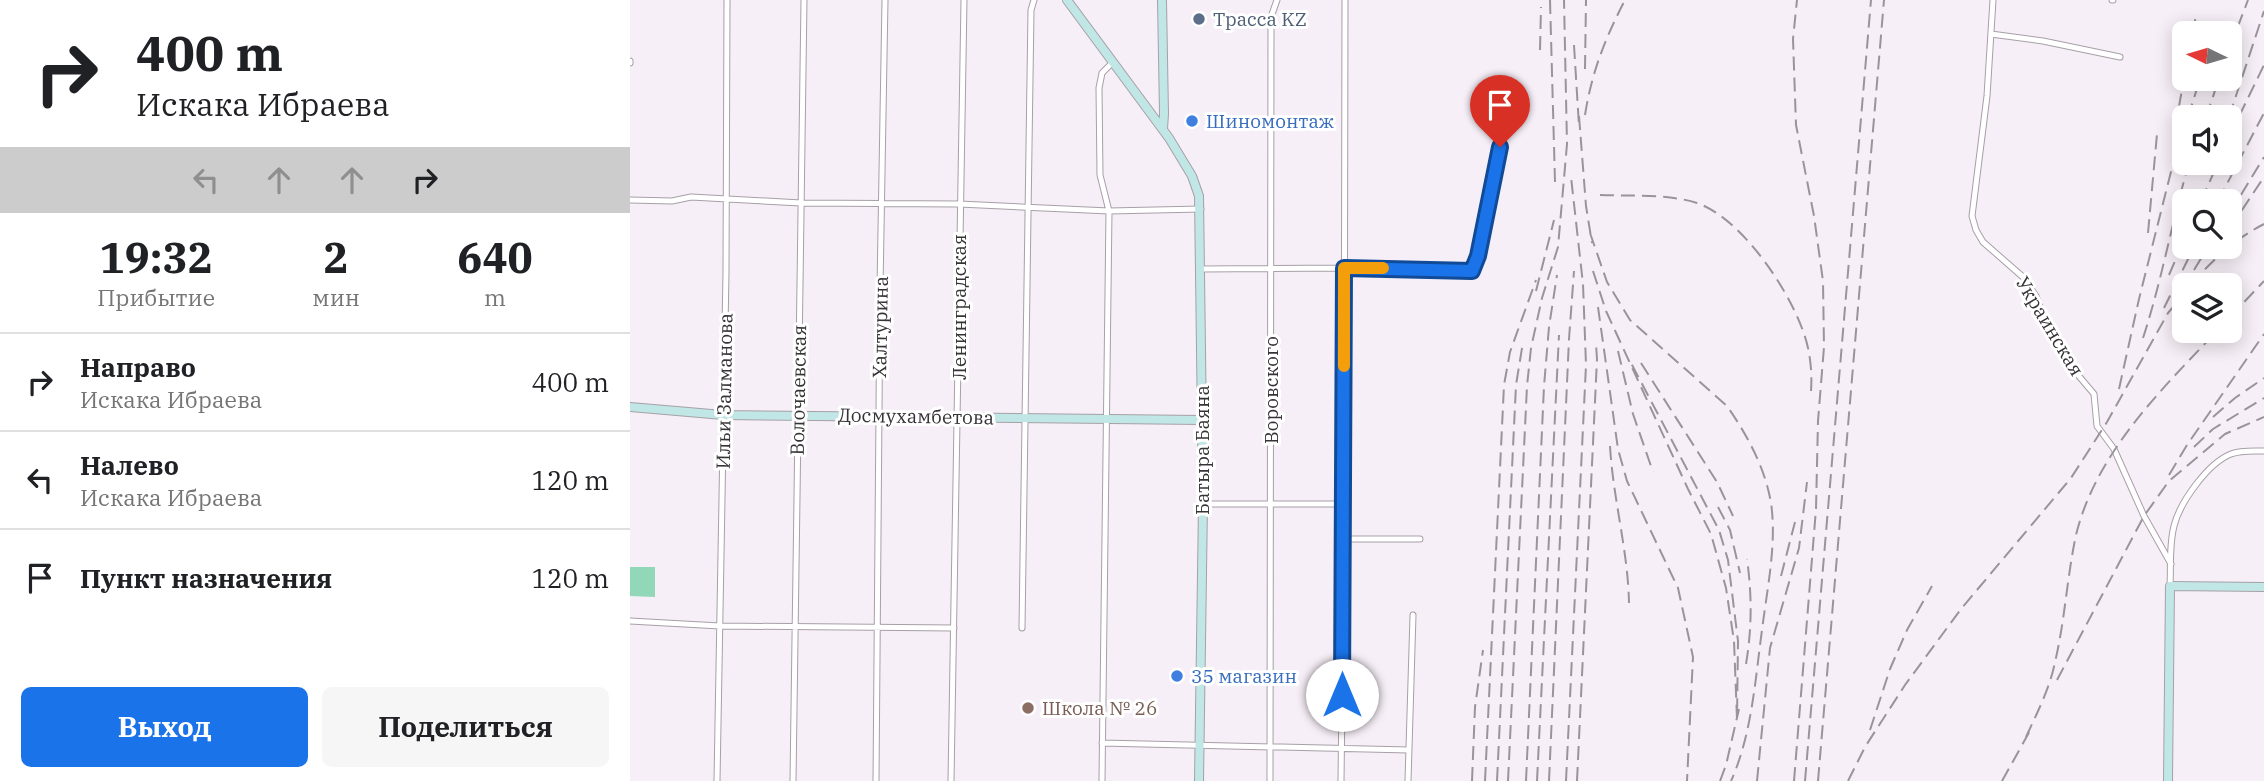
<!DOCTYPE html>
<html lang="ru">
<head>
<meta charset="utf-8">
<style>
	body { margin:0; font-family:"IBM Plex Serif",serif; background:#f6f6f6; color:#202124; height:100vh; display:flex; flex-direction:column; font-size:26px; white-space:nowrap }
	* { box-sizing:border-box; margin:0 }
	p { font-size:23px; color:#757577 }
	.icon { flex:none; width:38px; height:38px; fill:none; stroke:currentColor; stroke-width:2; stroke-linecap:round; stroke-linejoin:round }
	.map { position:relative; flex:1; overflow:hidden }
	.side { display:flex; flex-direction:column; background:#fff; width:630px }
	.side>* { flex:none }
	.top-card { background:#fff; color:#202124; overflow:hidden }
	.needle { width:46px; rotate:275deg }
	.fabs { position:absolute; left:1542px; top:21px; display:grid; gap:14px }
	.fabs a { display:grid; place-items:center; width:70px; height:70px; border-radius:10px; background:#fff; box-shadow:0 4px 18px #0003; font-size:35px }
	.pin { position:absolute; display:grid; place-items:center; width:60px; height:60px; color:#fff; margin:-72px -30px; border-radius:50% 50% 50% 0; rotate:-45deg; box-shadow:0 0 7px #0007 }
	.pin .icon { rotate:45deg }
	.me { position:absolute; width:77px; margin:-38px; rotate:0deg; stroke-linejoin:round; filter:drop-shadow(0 0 5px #0008) }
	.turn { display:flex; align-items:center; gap:24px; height:147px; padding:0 21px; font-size:32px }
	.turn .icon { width:91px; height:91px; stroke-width:2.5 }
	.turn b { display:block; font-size:49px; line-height:60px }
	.lanes { display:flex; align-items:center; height:66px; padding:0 21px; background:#0003; justify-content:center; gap:35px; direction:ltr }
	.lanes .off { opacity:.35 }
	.eta { display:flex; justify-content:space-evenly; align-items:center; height:119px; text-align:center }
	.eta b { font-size:42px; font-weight:700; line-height:49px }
	.primary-button { display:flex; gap:14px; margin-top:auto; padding:14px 21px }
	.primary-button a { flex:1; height:80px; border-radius:10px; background:#1a73e8; color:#fff; font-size:28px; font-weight:700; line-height:80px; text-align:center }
	.primary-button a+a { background:#f6f6f6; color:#202124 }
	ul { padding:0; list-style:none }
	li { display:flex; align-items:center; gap:21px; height:98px; padding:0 21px; border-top:2px solid #e0e0e0 }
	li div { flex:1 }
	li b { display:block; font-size:26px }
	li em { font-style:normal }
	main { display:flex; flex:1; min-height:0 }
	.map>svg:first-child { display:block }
	.green { fill:#92d7b8 }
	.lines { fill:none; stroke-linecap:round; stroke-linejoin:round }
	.street-casing { stroke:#a7a0a7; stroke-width:7 }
	.secondary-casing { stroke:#a7a0a7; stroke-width:10 }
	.street { stroke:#fff; stroke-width:5 }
	.secondary { stroke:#c0e7e5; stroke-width:8 }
	.rail { stroke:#9a949a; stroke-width:2; stroke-dasharray:14 7; stroke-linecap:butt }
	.route-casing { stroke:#114b97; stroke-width:18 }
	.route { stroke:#1a73e8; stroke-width:12 }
	.slow { stroke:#f59e0b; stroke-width:12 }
	.service-dot { fill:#5c6f8a; stroke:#fff; stroke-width:2.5 }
	.shop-dot { fill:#3f7fe0; stroke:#fff; stroke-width:2.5 }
	.education-dot { fill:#8d6e63; stroke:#fff; stroke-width:2.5 }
	.labels { text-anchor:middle; stroke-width:6; stroke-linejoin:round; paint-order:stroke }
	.service-label { font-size:19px; fill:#4e5e75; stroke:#fff; text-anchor:start }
	.shop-label { font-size:19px; fill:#366cbe; stroke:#fff; text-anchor:start }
	.street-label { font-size:19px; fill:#363336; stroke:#fff }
	.education-label { font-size:19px; fill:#785e54; stroke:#fff; text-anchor:start }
</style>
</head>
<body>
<main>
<section class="side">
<div class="top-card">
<div class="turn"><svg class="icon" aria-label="right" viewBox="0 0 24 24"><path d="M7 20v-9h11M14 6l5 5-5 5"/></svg><div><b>400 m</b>Искака Ибраева</div></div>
<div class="lanes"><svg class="icon off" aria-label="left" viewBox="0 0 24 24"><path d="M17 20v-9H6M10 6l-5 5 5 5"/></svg><svg class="icon off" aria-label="ahead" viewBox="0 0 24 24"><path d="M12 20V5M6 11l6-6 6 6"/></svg><svg class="icon off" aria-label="ahead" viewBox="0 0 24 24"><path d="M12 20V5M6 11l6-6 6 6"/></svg><svg class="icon" aria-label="right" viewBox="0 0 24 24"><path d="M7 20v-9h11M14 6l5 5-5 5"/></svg></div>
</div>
<div class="eta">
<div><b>19:32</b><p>Прибытие</p></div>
<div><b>2</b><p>мин</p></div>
<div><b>640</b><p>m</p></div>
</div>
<ul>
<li><svg class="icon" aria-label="right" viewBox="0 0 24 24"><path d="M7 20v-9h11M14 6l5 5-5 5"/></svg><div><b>Направо</b><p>Искака Ибраева</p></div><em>400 m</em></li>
<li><svg class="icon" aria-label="left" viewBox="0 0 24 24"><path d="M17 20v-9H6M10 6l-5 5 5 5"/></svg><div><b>Налево</b><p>Искака Ибраева</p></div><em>120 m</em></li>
<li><svg class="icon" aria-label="arrive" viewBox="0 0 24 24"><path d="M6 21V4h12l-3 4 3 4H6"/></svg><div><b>Пункт назначения</b></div><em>120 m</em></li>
</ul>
<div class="primary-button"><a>Выход</a><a>Поделиться</a></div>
</section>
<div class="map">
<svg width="1634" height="781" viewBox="0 0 1634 781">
	<rect width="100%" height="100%" fill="#f7eff7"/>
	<path class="green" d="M0 567H25V597L0 596Z"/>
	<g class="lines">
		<g class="street-casing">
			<path id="street" d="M1363 0 1357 96 1342 216 1346 230 1353 242 1393 277 1406 296 1421 336 1437 362 1464 394 1467 426 1484 449 1514 516 1541 564
				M1482 0H1483
				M1361 34 1413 41 1490 57
				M0 63V61
				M0 200 42 201 61 197 171 203 329 204 479 211 571 209
				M571 269 714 268 842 271 848 255 870 147
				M573 504H713
				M714 539H790
				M1540 586C1541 567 1539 545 1544 526 1550 502 1578 463 1601 454 1611 450 1623 451 1634 451
				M0 621 90 626 324 628
				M392 628 401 10 404 0
				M472 743 779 750
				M87 781 96 272 97 0
				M163 781 174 0
				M246 781 250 288 255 0
				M321 781 334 0
				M472 781 479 211 470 175 469 88 472 73 482 63
				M640 781 641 17 647 0
				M711 781 714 539 715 0
				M778 781 783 615"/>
		</g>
		<g class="secondary-casing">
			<path id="secondary" d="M437 0 539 138 562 176 569 196 573 504 569 781
				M532 0 534 114 533 129
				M0 407 93 415 572 420
				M1538 781 1540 586 1634 587"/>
		</g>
		<use href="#street" class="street"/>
		<use href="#secondary" class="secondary"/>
		<path class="rail" d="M920 0 925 182
			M1563 33 1566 15
			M944 45 949 126
			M1600 47 1618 0
			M910 50 911 7
			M955 69 956 0
			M955 115C962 71 975 39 995 0
			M949 116 956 206 962 243
			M1558 117 1570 79
			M1576 117 1589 79
			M1599 117 1634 11
			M1545 128 1554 79
			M1600 135 1634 65
			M970 195C999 196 1040 194 1067 203 1114 219 1168 301 1178 348 1181 362 1182 377 1181 391
			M1571 201 1588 163
			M1588 201 1634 113
			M1600 213 1634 157
			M1600 228 1634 177
			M960 233 977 282 1000 320 1097 406C1117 435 1135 467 1141 503 1147 544 1137 589 1132 630 1125 681 1122 734 1101 781
			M1518 233 1527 134
			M1564 270 1578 247
			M963 271 976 311 1058 489 1081 534 1096 588 1104 641 1107 719 1108 641 1098 560 1089 530 1001 363
			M1539 275 1554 240
			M1561 285C1582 260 1605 239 1634 224
			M906 291 924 220
			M968 307 988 449 997 481 1048 588 1063 657 1057 781
			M1534 308 1564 247
			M1600 317 1634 281
			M1513 338C1532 280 1542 221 1559 163
			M988 351 1003 414 1023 472
			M1011 363 1087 482 1103 516
			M1489 389 1509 299 1554 120
			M1583 417 1605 398 1634 378
			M980 446C983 499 998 550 999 603
			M1564 447 1583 429 1634 398
			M1539 475 1557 445 1634 334
			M1088 507 1100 530 1110 573
			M1151 576 1165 522
			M1116 664C1122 628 1122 595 1117 559
			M1427 680 1514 516 1539 481 1595 434 1634 417
			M1240 730 1260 669 1277 630 1302 586
			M1396 737C1407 713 1420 688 1425 662 1435 620 1437 577 1446 535 1466 453 1531 390 1587 331
			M842 781 845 707 853 650
			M855 781 874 385 880 352 906 280
			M867 781 886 385 893 342
			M878 781 897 386 901 348 912 298 928 247 937 144 934 0
			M896 781 914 386 919 327 927 275
			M907 781 929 335
			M919 781 939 339 944 271
			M936 781 956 365 953 284 941 177
			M947 781 967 359 966 344
			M1090 781 1096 765 1109 709
			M1127 781 1140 648 1169 548 1177 482
			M1164 781 1186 509 1188 421 1194 347 1193 281 1184 216 1166 125 1163 39 1167 0
			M1175 781 1241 0
			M1188 781 1254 0
			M1218 781 1235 747 1275 685 1331 609 1441 478 1477 422 1538 313 1554 294
			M1372 781 1401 729"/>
	</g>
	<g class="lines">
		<g class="route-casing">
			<path id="route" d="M712 695 714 268 842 271 848 256 870 147"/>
		</g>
		<use href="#route" class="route"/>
		<path class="slow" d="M714 366V268H753"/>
	</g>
	<circle class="service-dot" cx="569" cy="19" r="7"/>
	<g class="shop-dot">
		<circle cx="562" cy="121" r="7"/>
		<circle cx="547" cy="676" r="7"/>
	</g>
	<circle class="education-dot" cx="398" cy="708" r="7"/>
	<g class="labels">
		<g class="service-label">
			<text x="583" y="26">Трасса KZ</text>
		</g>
		<g class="shop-label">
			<text x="576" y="128">Шиномонтаж</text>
			<text x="561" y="683">35 магазин</text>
		</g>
		<g class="street-label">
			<text transform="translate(329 307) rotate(-90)" y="7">Ленинградская</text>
			<text transform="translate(1420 326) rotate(59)" y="7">Украинская</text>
			<text transform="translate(250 327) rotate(-89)" y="7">Халтурина</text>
			<text transform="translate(168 390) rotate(-89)" y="7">Волочаевская</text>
			<text transform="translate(641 390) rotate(-90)" y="7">Воровского</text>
			<text transform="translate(94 391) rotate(-89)" y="7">Ильи Залманова</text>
			<text transform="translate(286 416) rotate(1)" y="7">Досмухамбетова</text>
			<text transform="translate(572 450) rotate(-90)" y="7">Батыра Баяна</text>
		</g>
		<g class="education-label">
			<text x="412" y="715">Школа № 26</text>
		</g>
	</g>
</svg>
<div class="fabs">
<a><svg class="needle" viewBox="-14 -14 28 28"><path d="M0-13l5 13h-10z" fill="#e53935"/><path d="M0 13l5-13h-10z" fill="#757577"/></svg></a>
<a><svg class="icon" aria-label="sound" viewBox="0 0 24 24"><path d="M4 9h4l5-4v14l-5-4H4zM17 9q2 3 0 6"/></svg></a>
<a><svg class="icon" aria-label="search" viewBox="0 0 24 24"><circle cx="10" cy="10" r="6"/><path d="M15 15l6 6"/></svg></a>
<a><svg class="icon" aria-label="layers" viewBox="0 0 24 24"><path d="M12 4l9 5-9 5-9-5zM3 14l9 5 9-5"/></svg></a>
</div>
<div class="pin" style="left:870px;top:147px;background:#d93025"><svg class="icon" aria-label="arrive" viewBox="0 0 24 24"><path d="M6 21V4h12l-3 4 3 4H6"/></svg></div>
<svg class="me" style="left:712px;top:695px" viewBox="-20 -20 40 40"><circle r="19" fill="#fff"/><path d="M0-13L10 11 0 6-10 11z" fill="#1a73e8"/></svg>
</div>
</main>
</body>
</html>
